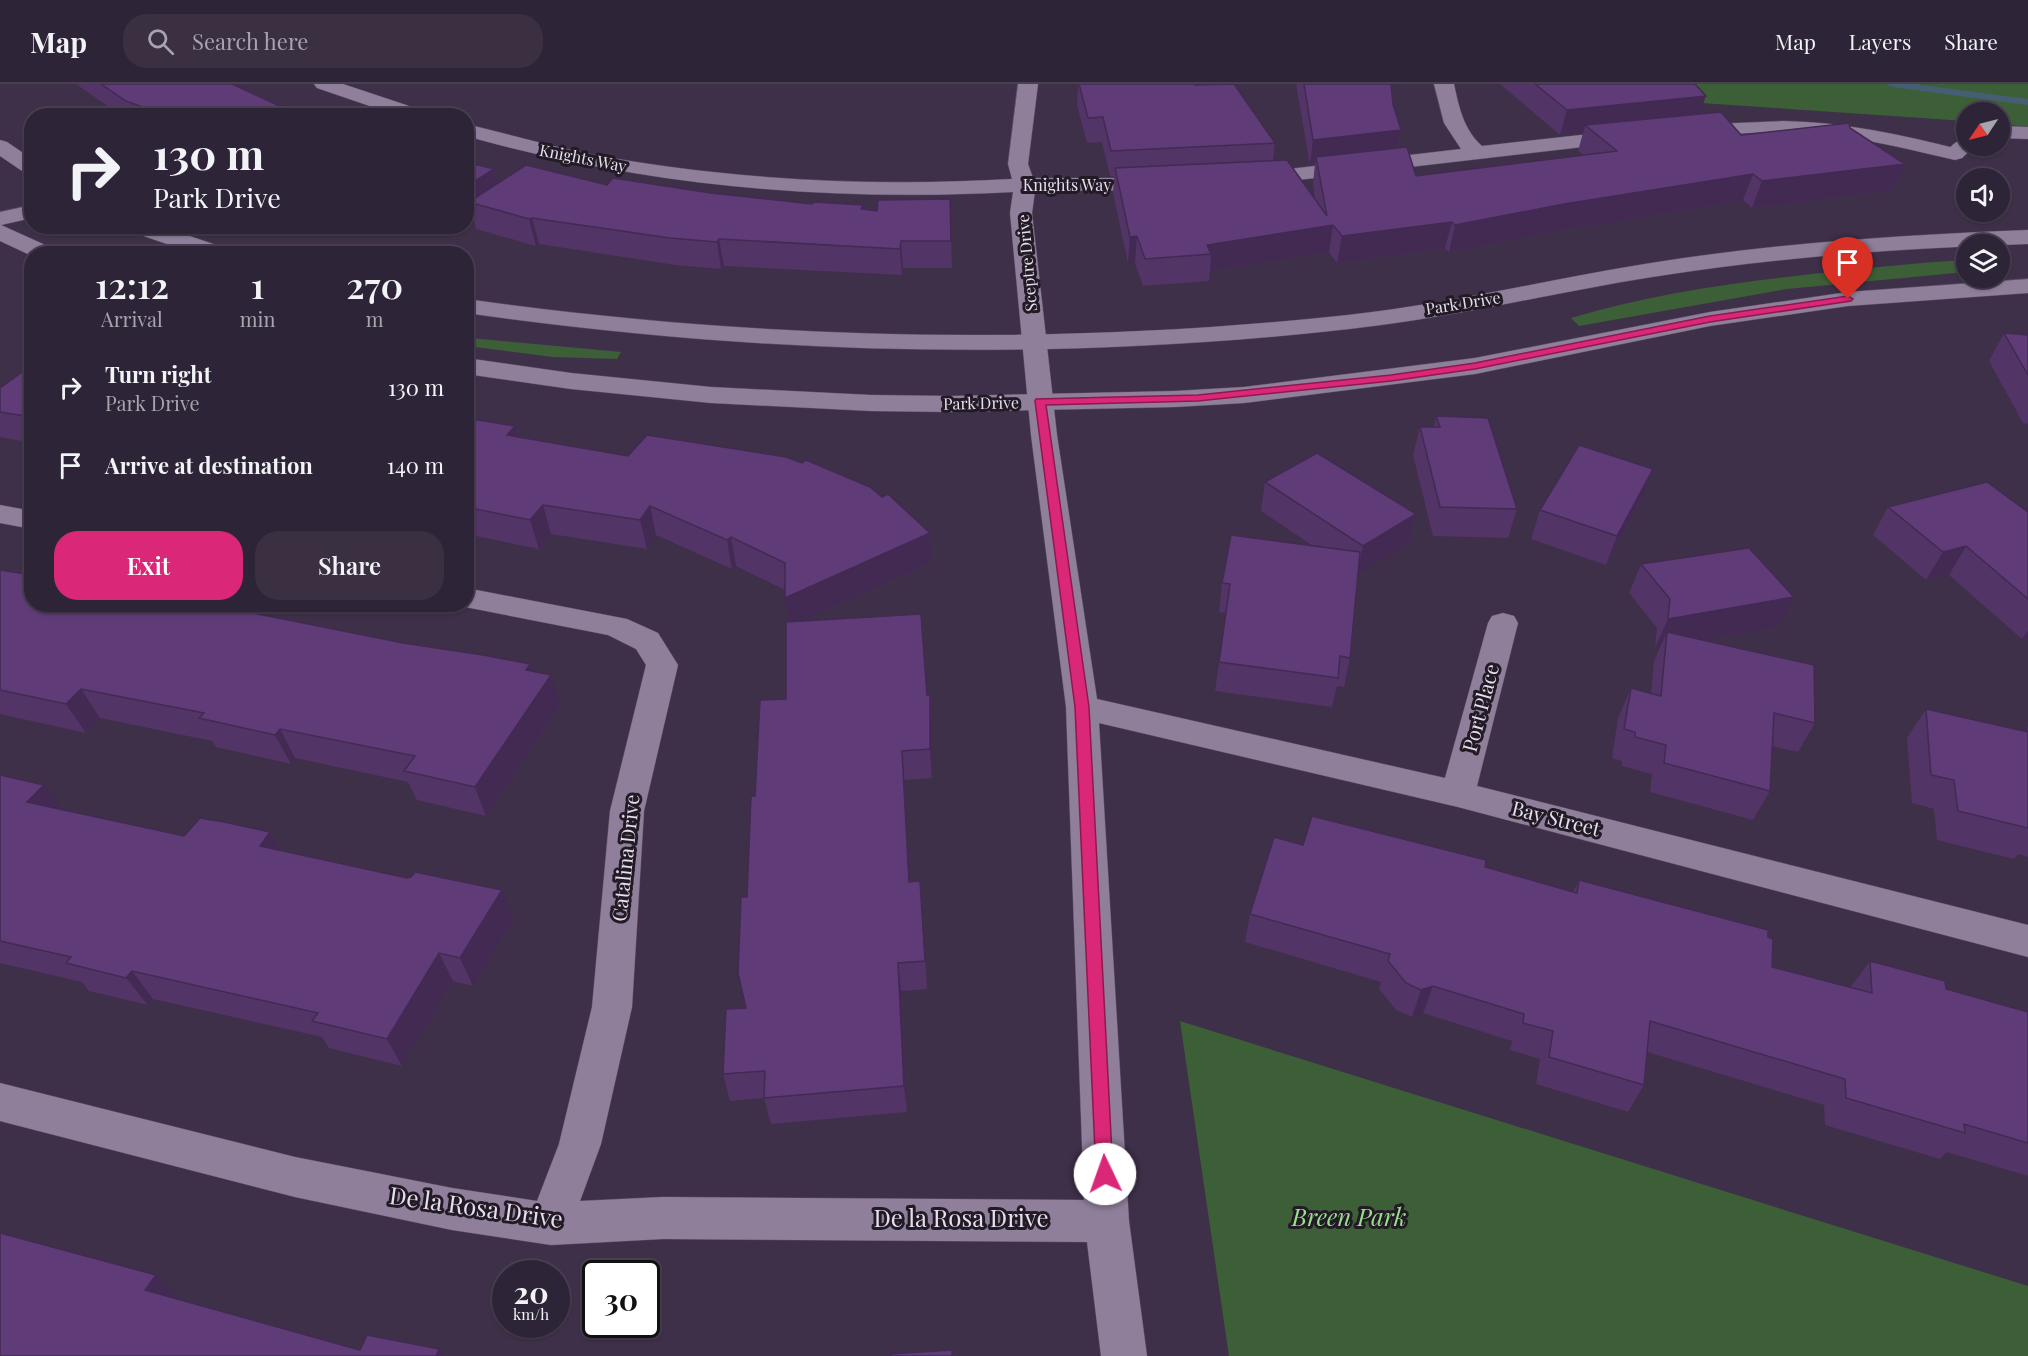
<!DOCTYPE html>
<html lang="en">
<head>
<meta charset="utf-8">
<style>
	body { margin:0; font-family:"Playfair Display",serif; background:#3a3042; color:#f1f3f6; height:100vh; display:flex; flex-direction:column; font-size:22px; white-space:nowrap }
	* { box-sizing:border-box; margin:0 }
	p { font-size:20px; color:#a7a4ad }
	.icon { flex:none; width:33px; height:33px; fill:none; stroke:currentColor; stroke-width:2; stroke-linecap:round; stroke-linejoin:round }
	.map { position:relative; flex:1; overflow:hidden }
	.sheet { position:absolute; left:24px; top:162px; width:450px; height:366px; display:flex; flex-direction:column; background:#2e2437; border-radius:24px; box-shadow:0 2px 4px #0004,0 0 0 2px #494152 }
	.sheet>* { flex:none }
	.hud { position:absolute; left:24px; top:24px; width:450px; height:126px; border-radius:24px; box-shadow:0 2px 4px #0004,0 0 0 2px #494152; background:#2e2437; color:#f1f3f6; overflow:hidden }
	.needle { width:39px; rotate:235deg }
	.buttons { position:absolute; left:1956px; top:18px; display:grid; gap:12px }
	.buttons a { display:grid; place-items:center; width:54px; height:54px; border-radius:50%; background:#2e2437; box-shadow:0 2px 4px #0004,0 0 0 2px #494152; font-size:30px }
	.speed { position:absolute; left:492px; top:1176px; display:flex; gap:12px; font-size:30px; font-weight:700; text-align:center }
	.speed>* { display:grid; place-content:center; width:78px; height:78px; border-radius:50%; background:#2e2437; box-shadow:0 2px 4px #0004,0 0 0 2px #494152; line-height:1 }
	.speed small { font-size:15px; font-weight:400 }
	.speed .limit { border:3px solid #111; border-radius:9px; background:#fff; color:#111 }
	.pin { position:absolute; display:grid; place-items:center; width:51px; height:51px; color:#fff; margin:-62px -26px; border-radius:50% 50% 50% 0; rotate:-45deg; box-shadow:0 0 6px #0007 }
	.pin .icon { rotate:45deg }
	.me { position:absolute; width:66px; margin:-33px; rotate:357deg; stroke-linejoin:round; filter:drop-shadow(0 0 4px #0008) }
	.turn { display:flex; align-items:center; gap:21px; height:126px; padding:0 30px; font-size:27px }
	.turn .icon { width:78px; height:78px; stroke-width:2.5 }
	.turn b { display:block; font-size:42px; line-height:51px }
	.eta { display:flex; justify-content:space-evenly; align-items:center; height:102px; text-align:center }
	.eta b { font-size:36px; font-weight:600; line-height:42px }
	.action { display:flex; gap:12px; margin-top:auto; padding:12px 30px }
	.action a { flex:1; height:69px; border-radius:24px; background:#db2777; color:#fff; font-size:24px; font-weight:600; line-height:69px; text-align:center }
	.action a+a { background:#3a3042; color:#f1f3f6 }
	ul { padding:0; list-style:none }
	li { display:flex; align-items:center; gap:18px; height:78px; padding:0 30px }
	li div { flex:1 }
	li b { display:block; font-size:22px }
	li em { font-style:normal }
	header { display:flex; align-items:center; gap:36px; box-sizing:border-box; height:84px; padding:0 30px; background:#2e2437; border-bottom:2px solid #494152 }
	header strong { font-size:28px }
	nav { display:flex; gap:33px; margin-inline-start:auto; font-size:21px }
	.search { width:420px; height:54px; background:#3a3042; display:flex; align-items:center; gap:15px; box-sizing:border-box; padding:0 21px; border-radius:24px; color:#a7a4ad; font-size:22px }
	.map>svg:first-child { display:block }
	.green { fill:#3d5f37 }
	.lines { fill:none; stroke-linecap:round; stroke-linejoin:round }
	.stream { fill:#465e74; fill-rule:evenodd }
	.service-casing { stroke:#5b4f63; stroke-width:1 }
	.minor-casing { stroke:#5b4f63; stroke-width:1 }
	.tertiary-casing { stroke:#5b4f63; stroke-width:1 }
	.service { fill:#8f7f9b; fill-rule:evenodd }
	.minor { fill:#8f7f9b; fill-rule:evenodd }
	.tertiary { fill:#8f7f9b; fill-rule:evenodd }
	.wall { fill:#523466 }
	.shaded-wall { fill:#422a53 }
	.building { fill:#5f3c77; stroke:#422a53; stroke-width:1.5 }
	.route { fill:#db2777; stroke:#8e194d; stroke-width:1.5 }
	.labels { text-anchor:middle; stroke-width:6; stroke-linejoin:round; paint-order:stroke }
	.far-street-label { font-size:16px; fill:#e6dded; stroke:#221b26 }
	.street-label { font-size:20px; fill:#e6dded; stroke:#221b26 }
	.near-street-label { font-size:24px; fill:#e6dded; stroke:#221b26 }
	.near-park-label { font-size:24px; font-style:italic; fill:#9ae08c; stroke:#221b26 }
</style>
</head>
<body>
<header>
<strong>Map</strong>
<div class="search"><svg class="icon" aria-label="search" viewBox="0 0 24 24"><circle cx="10" cy="10" r="6"/><path d="M15 15l6 6"/></svg>Search here</div>
<nav><a>Map</a><a>Layers</a><a>Share</a></nav>
</header>
<div class="map">
<svg width="2028" height="1272" viewBox="0 0 2028 1272">
	<rect width="100%" height="100%" fill="#3e3049"/>
	<path class="green" d="M1683 0H2028V43L2000 40V28H1966V37L1701 19Z
		M1966 176V188L1787 205 1579 242 1571 234C1650 210 1731 199 1812 190 1864 184 1915 179 1966 176Z
		M470 254 621 268 617 275 553 273 467 262Z
		M1180 937 2028 1202V1272H1229Z"/>
	<g class="lines">
		<path class="stream" d="M1887 0H1914L2028 15V21L1892 3Z"/>
		<g class="service-casing">
			<path id="service" d="M2000 42 2028 43V55L2000 54Z
				M1966 54V62H1975L1962 74H1948L1945 70C1950 62 1957 56 1966 54Z"/>
		</g>
		<g class="minor-casing">
			<path id="minor" d="M314 0H343L427 28 430 32H399L317 4Z
				M1018 0H1038L1028 80 1033 94H1158L1166 95 1169 100 1166 105 1158 106 1035 107 1032 129 1057 351 1097 615 1445 694 1488 539 1492 532 1503 529 1514 532 1518 539 1477 702 2028 841V873L1458 723 1099 639 1129 1137 1147 1272H1101L1087 1158 663 1155 551 1161 452 1146 295 1113 0 1037V999L295 1073 452 1104 537 1117 559 1060 592 923 610 727 646 581 636 565 608 551 455 521 466 520V504L627 535 658 549 678 581 644 727 632 923 601 1060 580 1117 663 1113 1084 1116 1066 623 1031 351 1010 129 1013 108C829 118 644 102 466 52V40C508 50 548 62 590 70 728 96 873 103 1012 95L1008 80Z
				M1434 0H1454C1459 24 1464 46 1482 62L1626 46 1633 48 1636 52 1633 56 1626 58 1254 101 1246 100 1243 95 1246 90 1254 89 1461 65 1444 39Z
				M1783 37C1844 38 1903 51 1962 66L1965 70 1962 74 1955 76C1916 67 1877 57 1837 52 1788 46 1739 49 1690 53L1683 51 1680 47 1683 43 1690 41Z
				M0 421 32 427V445L0 439Z"/>
		</g>
		<g class="tertiary-casing">
			<path id="tertiary" d="M0 56 7 58 32 75V91L25 89 0 72Z
				M32 121V134L1 141 54 165 57 170H32V172L0 157V128Z
				M126 142H160L228 165 231 170H196L129 147Z
				M2028 146V160C1905 164 1777 173 1652 193 1551 209 1451 234 1349 245 1054 278 760 271 466 229V215C760 256 1052 263 1348 231 1450 220 1550 195 1651 179 1776 159 1902 151 2028 146Z
				M2028 195V209L1848 222 1710 242 1475 290 1244 319 1175 323 952 328 871 327 711 319 571 305 466 290V274L571 289 711 303 871 311 952 312 1175 307 1244 303 1475 274 1710 228 1848 208Z"/>
		</g>
		<use href="#service" class="service"/>
		<use href="#minor" class="minor"/>
		<use href="#tertiary" class="tertiary"/>
	</g>
	<path class="wall" d="M76 0H232L301 32H122Z
		M1078 0H1195L1275 59 1273 76 1315 116 1313 99 1315 80 1310 81 1296 0H1391L1393 20 1401 46 1398 64 1416 92 1583 71 1578 67 1583 49 1560 51 1500 0H1695L1699 30 1741 51 1850 44 1905 80 1893 106 1752 124 1743 116 1556 147 1449 168 1445 164 1337 179 1329 168 1210 187 1209 197 1143 202 1135 179H1128L1113 109 1114 92H1110L1102 58 1087 59 1077 21Z
		M466 78 494 85 498 100 607 101 711 109 877 127 950 115 952 184H903L902 191 724 182 721 185 675 181 539 160 536 162 476 145 472 130 466 134Z
		M410 142H454L441 151Z
		M2004 249 2028 251V340L2023 339 1989 277Z
		M32 281V359L0 353V304Z
		M1436 332 1517 425 1508 454 1433 452 1413 371 1420 343H1434Z
		M466 334 515 342 518 353 628 372 882 413 930 449 932 478 803 537 927 611H930L932 640V694L904 696 910 798 920 797 927 905 901 907 907 1028 771 1040 764 1014 730 1017 723 990 746 924 747 813 755 712 786 615 789 537 785 506 736 482 732 485 656 451 647 465 551 450 539 465 466 450Z
		M1265 398 1416 430 1409 459 1358 490 1350 574 1344 603 1337 602 1332 623 1215 607 1226 529 1219 528 1222 499 1313 462 1261 427Z
		M1642 414 1606 481 1531 455 1540 426Z
		M1888 423 2028 428V554L2022 555 1949 491 1926 496 1873 451Z
		M1641 480 1779 543 1702 556 1815 639 1798 668 1772 662 1770 707 1753 736 1650 708 1652 690 1622 682V677L1612 674 1618 634 1631 604 1651 610 1654 577 1660 563 1655 564 1657 544 1629 509Z
		M0 486 533 587 560 620 486 732 417 716 408 698 295 674 291 680 216 663 212 657 100 634 86 649 0 630Z
		M1926 625 2028 648 2027 643 2028 642V773L2018 770 2014 775 1937 756 1934 725 1912 719 1907 654Z
		M0 691 62 726 184 752 270 748 280 766 513 835 473 902 453 897 402 982 329 964 322 953 153 915 148 921 89 907 82 898 0 879Z
		M1303 761 1485 783 1573 808 1579 796 1768 853 1772 883 1850 904 1870 877 1946 905 2028 928V1092L1947 1068 1940 1075 1825 1041 1824 1021 1647 968 1644 1001 1628 1028 1536 1000 1540 975 1510 966 1512 957 1423 929 1412 933 1396 926 1379 905 1381 898 1245 858 1250 830Z"/>
	<path class="shaded-wall" d="M1706 12 1697 37 1585 41 1583 49 1560 51 1567 26Z
		M1401 46 1396 72 1316 73 1315 80 1310 81 1313 56Z
		M1905 80 1893 106 1752 124 1762 97Z
		M494 85 501 111 469 118 472 130 466 134V103Z
		M1753 90 1743 116 1556 147 1449 168 1455 141 1564 120Z
		M532 134 539 160 536 162 529 135Z
		M1452 138 1445 164 1337 179 1342 152Z
		M1333 141 1329 168 1210 187 1211 170 1207 161Z
		M438 142H454L441 151Z
		M1137 152 1135 179H1128L1130 153Z
		M719 155 724 182 721 185 717 158Z
		M901 157 903 184 902 191 900 165Z
		M515 342 523 370 507 351Z
		M1653 385 1642 414 1606 481 1617 452Z
		M543 421 551 450 539 465 530 436Z
		M650 422 656 451 647 465 640 436Z
		M1416 430 1409 459 1357 491 1363 462Z
		M930 449 932 478 790 543 785 514Z
		M731 453 736 482 732 485 727 456Z
		M1966 462 1949 491 1926 496 1943 468Z
		M1794 513 1779 543 1666 562 1667 548 1660 563 1655 564 1668 535Z
		M2028 547V554L2022 555Z
		M530 580 539 608 551 591 560 620 486 732 475 703 526 586Z
		M81 605 100 634 86 649 66 620Z
		M930 611 932 640V694L930 665Z
		M280 645 295 674 291 680 275 651Z
		M902 667 904 696 912 826 909 798Z
		M44 701 65 729 27 718Z
		M270 748 286 777 260 762Z
		M502 806 513 835 473 902 460 874Z
		M439 869 453 897 402 982 387 955Z
		M898 879 901 907 907 1028 904 1002Z
		M132 887 153 915 148 921 126 894Z
		M1433 902 1423 929 1412 933 1421 906Z
		M156 1191 180 1215 170 1230 145 1206Z
		M439 1265 444 1272H436Z"/>
	<path class="building" d="M101 0H232L301 32H167L126 17Z
		M1079 0H1195V1L1234 0 1275 59 1111 67 1103 33 1088 34Z
		M1304 0H1391L1393 20 1401 46 1313 56Z
		M1535 0H1695L1706 12 1567 26Z
		M1721 28 1741 51 1849 39 1850 44 1905 80 1762 97 1753 90 1564 120 1455 141 1452 138 1342 152 1333 141 1207 161 1211 170 1145 175 1137 152 1130 153 1115 84 1287 76 1327 132 1316 73 1407 63 1416 92 1617 67 1585 41Z
		M466 78 494 85 466 103Z
		M526 81 607 101 613 94 711 109 812 120 814 118 863 121 861 125 877 127 878 116 950 115 951 157H901L900 165 719 155 717 158 670 154 532 134 529 135 469 118Z
		M2004 249 2028 251V291Z
		M32 281V333L0 328V304Z
		M1436 332 1488 334 1517 425 1440 423 1420 343H1440Z
		M466 334 515 342 507 351 628 372 647 351 786 373 802 379 806 376 870 403 882 413 888 410 930 449 785 514V479L731 453 727 456 650 422 640 436 543 421 530 436 466 423Z
		M1579 361 1653 385 1617 452 1540 426Z
		M1317 369 1416 430 1363 462 1265 398Z
		M1987 398 2028 428V515L1966 462 1943 468 1888 423Z
		M1231 451 1360 468 1350 574 1340 572 1338 594 1219 578 1230 500 1222 499Z
		M1749 464 1794 513 1668 535 1670 515 1641 480Z
		M0 486 32 491V520H208L403 559 483 571 530 580 526 586 551 591 475 703 404 687 415 672 280 645 275 651 199 634 204 629 81 605 66 620 0 606Z
		M921 530 927 611H930V665L902 667 909 798 920 797 925 877 898 879 904 1002 764 1014 765 987 723 990 726 925 746 924 738 889 741 813H747L751 712H755L760 616 786 615V538Z
		M1667 548 1814 581 1815 639 1774 629 1770 707 1664 679 1666 661 1635 653V648L1624 645 1631 604 1661 612Z
		M1926 625 2028 648V744L1958 727 1954 696 1931 691Z
		M0 691 44 701 27 718 184 752 200 734 224 738 270 748 260 762 407 794 411 793 415 788 502 806 460 874 439 869 387 955 312 937 318 929 132 887 126 894 66 879 71 873 0 857Z
		M1312 732 1486 776 1485 783 1577 809 1579 796 1768 846V853L1773 855 1772 883 1872 909 1870 877 1945 897 1946 905 2028 928V1059L1964 1040 1965 1049 1846 1014 1845 995 1650 937 1644 1001 1549 973 1553 947 1523 939 1524 930 1433 902 1421 906 1406 899 1388 877 1390 870 1250 830 1274 753 1303 761Z
		M0 1149 156 1191 145 1206 360 1266 367 1251 439 1265 436 1272H0Z
		M952 1266V1272H891V1270Z"/>
	<path class="route" d="M1848 212 1853 215 1851 217 1710 238 1475 285 1391 297 1198 317 1046 321 1089 623 1113 1090 1111 1096 1105 1098 1098 1096 1096 1090 1075 623 1035 317 1036 315 1198 311 1391 291 1475 279 1710 232Z"/>
	<g class="labels">
		<g class="far-street-label">
			<text transform="translate(583 74) rotate(11)" y="6">Knights Way</text>
			<text x="1067" y="107">Knights Way</text>
			<text transform="translate(1027 179) rotate(-95)" y="6">Sceptre Drive</text>
			<text transform="translate(1463 219) rotate(-9)" y="6">Park Drive</text>
			<text transform="translate(981 319) rotate(-1)" y="6">Park Drive</text>
		</g>
		<g class="street-label">
			<text transform="translate(1481 624) rotate(-75)" y="7">Port Place</text>
			<text transform="translate(1556 735) rotate(14)" y="7">Bay Street</text>
			<text transform="translate(626 774) rotate(-84)" y="7">Catalina Drive</text>
		</g>
		<g class="near-street-label">
			<text transform="translate(476 1124) rotate(8)" y="8">De la Rosa Drive</text>
			<text x="961" y="1143">De la Rosa Drive</text>
		</g>
		<g class="near-park-label">
			<text x="1349" y="1142">Breen Park</text>
		</g>
	</g>
</svg>
<div class="buttons">
<a><svg class="needle" viewBox="-14 -14 28 28"><path d="M0-13l5 13h-10z" fill="#e53935"/><path d="M0 13l5-13h-10z" fill="#a7a4ad"/></svg></a>
<a><svg class="icon" aria-label="sound" viewBox="0 0 24 24"><path d="M4 9h4l5-4v14l-5-4H4zM17 9q2 3 0 6"/></svg></a>
<a><svg class="icon" aria-label="layers" viewBox="0 0 24 24"><path d="M12 4l9 5-9 5-9-5zM3 14l9 5 9-5"/></svg></a>
</div>
<div class="speed"><div>20<small>km/h</small></div><div class="limit">30</div></div>
<div class="pin" style="left:1848px;top:215px;background:#d93025"><svg class="icon" aria-label="arrive" viewBox="0 0 24 24"><path d="M6 21V4h12l-3 4 3 4H6"/></svg></div>
<svg class="me" style="left:1105px;top:1090px" viewBox="-20 -20 40 40"><circle r="19" fill="#fff"/><path d="M0-13L10 11 0 6-10 11z" fill="#db2777"/></svg>
<div class="hud">
<div class="turn"><svg class="icon" aria-label="right" viewBox="0 0 24 24"><path d="M7 20v-9h11M14 6l5 5-5 5"/></svg><div><b>130 m</b>Park Drive</div></div>
</div>
<section class="sheet">
<div class="eta">
<div><b>12:12</b><p>Arrival</p></div>
<div><b>1</b><p>min</p></div>
<div><b>270</b><p>m</p></div>
</div>
<ul>
<li><svg class="icon" aria-label="right" viewBox="0 0 24 24"><path d="M7 20v-9h11M14 6l5 5-5 5"/></svg><div><b>Turn right</b><p>Park Drive</p></div><em>130 m</em></li>
<li><svg class="icon" aria-label="arrive" viewBox="0 0 24 24"><path d="M6 21V4h12l-3 4 3 4H6"/></svg><div><b>Arrive at destination</b></div><em>140 m</em></li>
</ul>
<div class="action"><a>Exit</a><a>Share</a></div>
</section>
</div>
</body>
</html>
